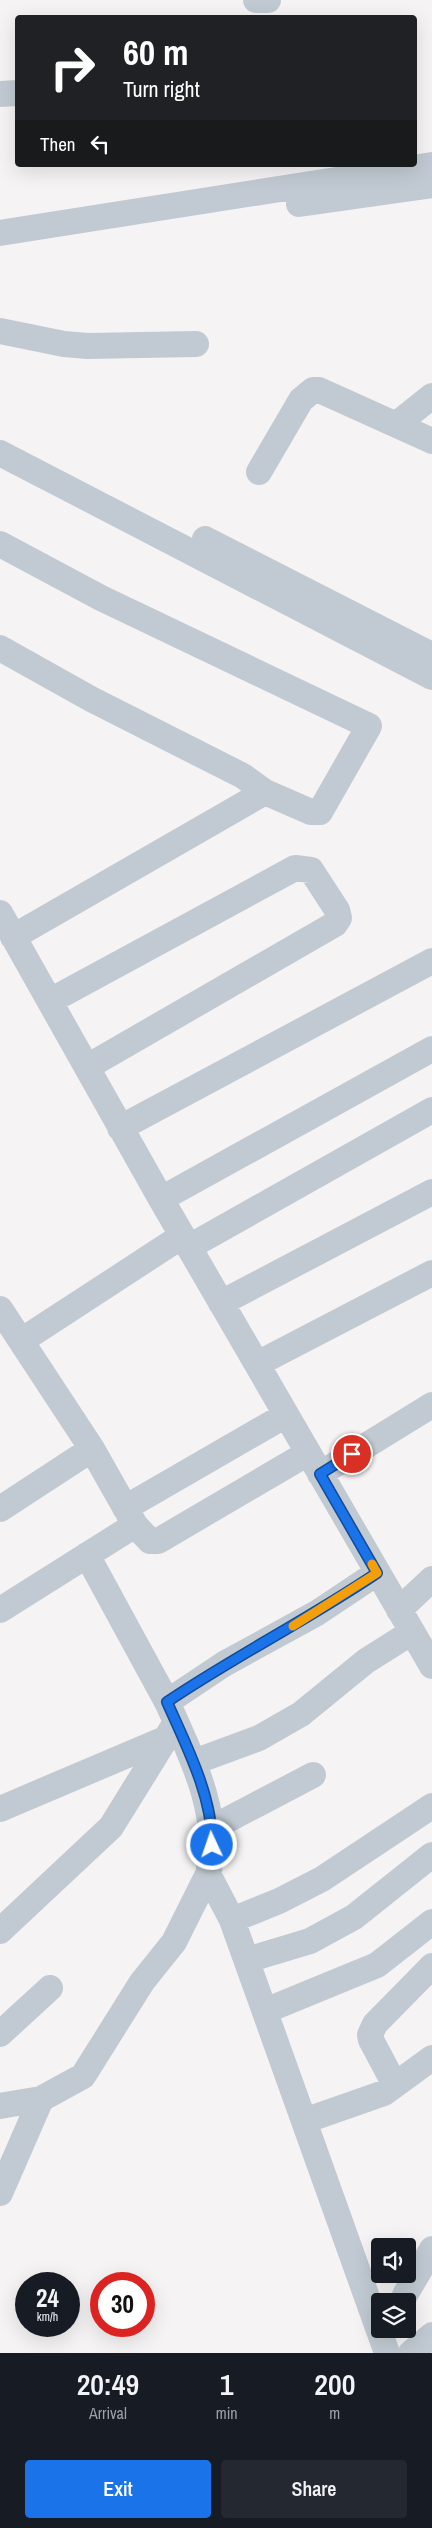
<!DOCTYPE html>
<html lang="en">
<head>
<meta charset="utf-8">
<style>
	body { margin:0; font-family:"Archivo Narrow",sans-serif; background:#242831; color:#f1f3f6; height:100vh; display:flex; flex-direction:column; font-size:19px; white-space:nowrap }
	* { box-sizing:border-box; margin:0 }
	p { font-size:16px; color:#9ea1a6 }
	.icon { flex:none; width:28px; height:28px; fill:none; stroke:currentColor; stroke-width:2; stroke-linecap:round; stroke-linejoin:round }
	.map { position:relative; height:2353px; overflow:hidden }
	.panel { display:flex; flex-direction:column; background:#171b24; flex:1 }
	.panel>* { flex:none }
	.banner { position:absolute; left:15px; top:15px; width:402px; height:152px; border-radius:5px; box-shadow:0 5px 20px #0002; background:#202124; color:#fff; overflow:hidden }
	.buttons { position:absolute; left:371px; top:2238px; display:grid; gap:10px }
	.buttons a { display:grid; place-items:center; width:45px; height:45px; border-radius:5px; background:#171b24; box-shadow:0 5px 20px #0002; font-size:25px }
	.speed { position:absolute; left:15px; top:2272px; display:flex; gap:10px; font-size:25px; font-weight:700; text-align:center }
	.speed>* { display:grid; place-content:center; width:65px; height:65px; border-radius:50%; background:#171b24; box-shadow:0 5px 20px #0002; line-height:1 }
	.speed small { font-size:12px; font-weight:400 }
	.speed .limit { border:8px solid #d22; background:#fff; color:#111 }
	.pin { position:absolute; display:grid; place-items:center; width:42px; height:42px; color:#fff; margin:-21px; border:2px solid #fff; border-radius:50%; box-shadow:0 1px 5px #0007 }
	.me { position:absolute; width:55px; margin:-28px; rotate:357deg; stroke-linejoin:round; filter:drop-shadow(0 0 4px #0008) }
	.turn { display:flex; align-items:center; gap:18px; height:105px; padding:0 25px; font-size:22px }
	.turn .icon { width:65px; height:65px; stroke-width:2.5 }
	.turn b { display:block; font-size:35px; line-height:42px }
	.then { display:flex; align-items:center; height:48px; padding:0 25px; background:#0003; gap:10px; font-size:19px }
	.eta { display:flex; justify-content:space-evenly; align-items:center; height:85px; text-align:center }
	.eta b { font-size:30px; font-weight:600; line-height:35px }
	.button { display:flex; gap:10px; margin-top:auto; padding:10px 25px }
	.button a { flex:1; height:58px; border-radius:5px; background:#1a73e8; color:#fff; font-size:20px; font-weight:600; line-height:58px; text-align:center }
	.button a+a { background:#242831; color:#f1f3f6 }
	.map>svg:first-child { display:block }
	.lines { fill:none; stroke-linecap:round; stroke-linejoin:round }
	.minor { stroke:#c1cad2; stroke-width:26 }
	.route-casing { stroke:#114b97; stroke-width:12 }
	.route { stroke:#1a73e8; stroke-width:9 }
	.slow { stroke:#f59e0b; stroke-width:9 }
</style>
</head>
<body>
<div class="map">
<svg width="432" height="2353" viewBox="0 0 432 2353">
	<rect width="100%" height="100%" fill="#f5f3f3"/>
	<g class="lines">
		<path class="minor" d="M256 0H268
			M0 94 18 93
			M299 204 432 185
			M0 233 432 165
			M0 331 64 344 88 346 196 344
			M397 424 432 396
			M0 453 432 677
			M259 472 301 400 313 390H319L432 441
			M205 539 432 655
			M0 544 101 598 369 726 320 812H311L265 792
			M0 648 91 699 243 776 265 792 13 937
			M0 913 161 1199 432 1666
			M50 1001 295 868 311 870 337 910 339 918 335 924 87 1067
			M120 1128 432 961
			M161 1199 432 1049
			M189 1247 432 1110
			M221 1303 432 1192
			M0 1309 92 1449 135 1525 150 1541H158L308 1453
			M21 1341 182 1236
			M257 1364 432 1273
			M320 1474 432 1405
			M125 1508 286 1415
			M0 1509 92 1449
			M87 1555 167 1702
			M0 1610 135 1525
			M399 1610 432 1579
			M194 1762 259 1738 301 1714 366 1661 412 1632
			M0 1809 165 1739
			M212 1828 313 1775
			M208 1874 232 1920 387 2353
			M232 1920 279 1901 322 1879 432 1806
			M0 1931 111 1827 176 1722
			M247 1960 310 1941 354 1917 432 1855
			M265 2011 377 1965 432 1922
			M0 2034 50 1988
			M395 2085 371 2040 370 2035 375 2024 432 1966
			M0 2106 41 2099
			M304 2121 384 2093 432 2058
			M0 2193 41 2099 83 2076 142 1982 174 1942 208 1874C223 1817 190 1753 167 1702L224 1664 317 1613 377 1573
			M405 2295 432 2249
			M411 2353 432 2335"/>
	</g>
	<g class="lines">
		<g class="route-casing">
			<path id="route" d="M212 1845C213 1797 186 1745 167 1702 235 1656 309 1619 377 1573L320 1474 352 1454"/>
		</g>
		<use href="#route" class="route"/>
		<path class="slow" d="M293 1626 377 1573 372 1564"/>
	</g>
</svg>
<div class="buttons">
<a><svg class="icon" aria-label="sound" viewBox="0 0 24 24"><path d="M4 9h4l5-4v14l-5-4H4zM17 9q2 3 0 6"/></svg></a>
<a><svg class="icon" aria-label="layers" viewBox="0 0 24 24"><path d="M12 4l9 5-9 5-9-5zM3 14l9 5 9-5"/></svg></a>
</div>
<div class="speed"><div>24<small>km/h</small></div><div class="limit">30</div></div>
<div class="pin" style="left:352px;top:1454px;background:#d93025"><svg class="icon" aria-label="arrive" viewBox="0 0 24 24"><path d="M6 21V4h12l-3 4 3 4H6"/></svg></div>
<svg class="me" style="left:212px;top:1845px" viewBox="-20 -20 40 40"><circle r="17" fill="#1a73e8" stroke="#fff" stroke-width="3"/><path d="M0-11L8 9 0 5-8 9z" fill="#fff"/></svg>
<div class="banner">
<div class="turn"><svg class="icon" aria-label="right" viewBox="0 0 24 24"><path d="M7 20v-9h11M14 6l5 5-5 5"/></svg><div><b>60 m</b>Turn right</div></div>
<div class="then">Then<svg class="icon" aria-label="left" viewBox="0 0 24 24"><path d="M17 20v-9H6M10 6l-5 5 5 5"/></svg></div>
</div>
</div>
<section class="panel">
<div class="eta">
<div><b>20:49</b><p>Arrival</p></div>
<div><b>1</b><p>min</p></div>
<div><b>200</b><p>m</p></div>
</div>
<div class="button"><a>Exit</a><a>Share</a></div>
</section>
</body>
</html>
